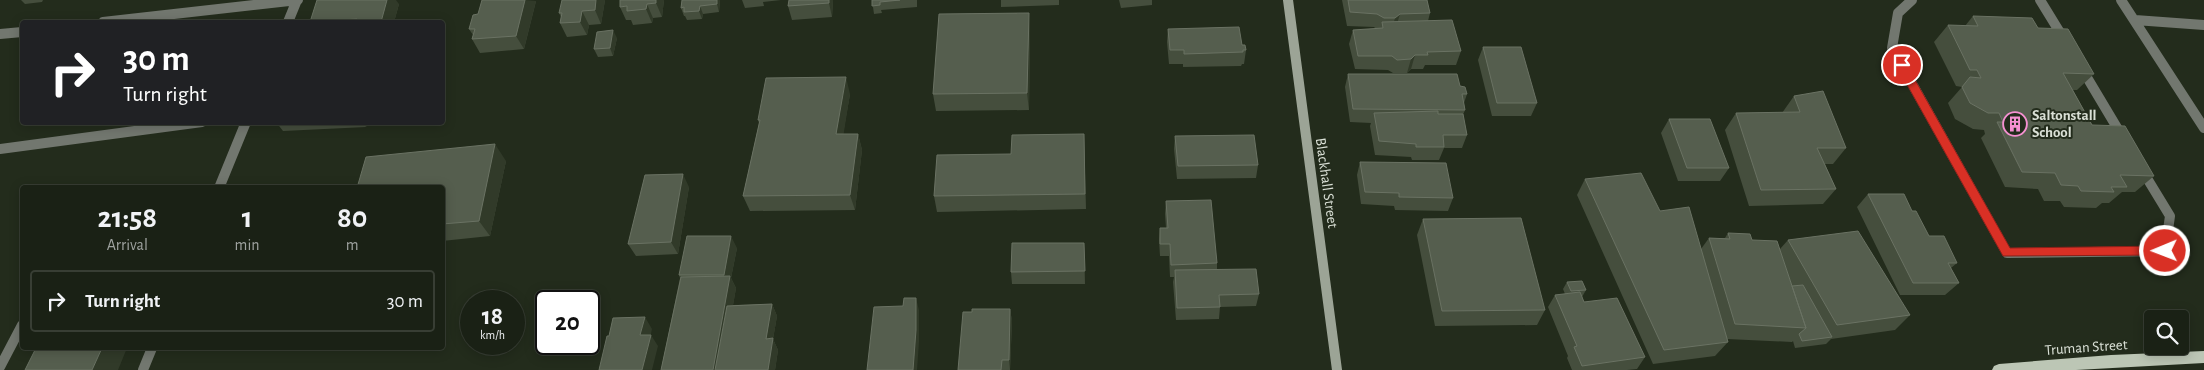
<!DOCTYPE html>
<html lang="en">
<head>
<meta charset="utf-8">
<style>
	body { margin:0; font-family:"Alegreya Sans",sans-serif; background:#272e22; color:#f1f3f6; height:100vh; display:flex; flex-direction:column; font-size:19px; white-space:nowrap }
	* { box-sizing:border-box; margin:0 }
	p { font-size:16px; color:#9fa3a0 }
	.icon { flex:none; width:28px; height:28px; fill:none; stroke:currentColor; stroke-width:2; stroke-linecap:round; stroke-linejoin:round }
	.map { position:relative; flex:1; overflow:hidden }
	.sheet { position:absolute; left:20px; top:185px; width:425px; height:165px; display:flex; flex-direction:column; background:#1a2115; border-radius:5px; box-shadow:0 2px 12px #0003,0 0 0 1px #383e34 }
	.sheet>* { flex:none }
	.guide { position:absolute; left:20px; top:20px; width:425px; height:105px; border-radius:5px; box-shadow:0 2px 12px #0003,0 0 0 1px #383e34; background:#202124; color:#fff; overflow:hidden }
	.controls { position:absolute; left:2144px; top:310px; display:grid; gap:10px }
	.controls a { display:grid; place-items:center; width:45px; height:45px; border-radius:5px; background:#1a2115; box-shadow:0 2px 12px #0003,0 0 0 1px #383e34; font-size:25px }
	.speed { position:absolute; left:460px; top:290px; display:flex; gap:10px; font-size:25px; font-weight:700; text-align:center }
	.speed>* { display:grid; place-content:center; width:65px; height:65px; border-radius:50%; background:#1a2115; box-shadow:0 2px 12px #0003,0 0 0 1px #383e34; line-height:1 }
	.speed small { font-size:12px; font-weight:400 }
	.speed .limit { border:2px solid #111; border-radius:8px; background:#fff; color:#111 }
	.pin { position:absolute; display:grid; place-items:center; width:42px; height:42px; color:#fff; margin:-21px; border:2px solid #fff; border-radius:50%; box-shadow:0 1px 5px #0007 }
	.me { position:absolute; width:55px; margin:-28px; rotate:269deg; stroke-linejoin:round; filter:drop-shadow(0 0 4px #0008) }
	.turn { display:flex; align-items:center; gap:18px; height:105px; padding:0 20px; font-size:22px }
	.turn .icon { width:65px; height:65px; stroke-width:2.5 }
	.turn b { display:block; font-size:35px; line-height:42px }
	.eta { display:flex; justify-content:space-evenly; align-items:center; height:85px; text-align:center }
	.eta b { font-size:30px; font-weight:700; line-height:35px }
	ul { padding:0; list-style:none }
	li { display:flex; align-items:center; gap:15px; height:62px; margin:0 10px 8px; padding:0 10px; border:2px solid #383e34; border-radius:5px }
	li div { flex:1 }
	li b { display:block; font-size:19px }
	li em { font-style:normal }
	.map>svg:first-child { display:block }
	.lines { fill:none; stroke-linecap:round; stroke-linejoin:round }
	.lane { stroke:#72776f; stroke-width:10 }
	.street { stroke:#72776f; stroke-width:10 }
	.secondary { stroke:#9ca496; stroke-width:10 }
	.primary { fill:#bcc6b5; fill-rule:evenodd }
	.wall { fill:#454e3d }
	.shaded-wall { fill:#313a29 }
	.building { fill:#555e4e; stroke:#6a7263 }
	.route { fill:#d93025; stroke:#8d1f18 }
	.labels { text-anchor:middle; stroke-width:4; stroke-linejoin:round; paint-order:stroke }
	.poi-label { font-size:15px; font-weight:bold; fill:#dae0d6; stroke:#232c1c; text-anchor:start }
	.street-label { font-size:15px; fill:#dae0d6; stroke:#232c1c }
</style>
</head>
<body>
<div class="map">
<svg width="2204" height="370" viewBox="0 0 2204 370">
	<rect width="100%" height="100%" fill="#232c1c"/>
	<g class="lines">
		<path class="lane" d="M1912 0 1898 13 1892 48 2007 253 2165 251 2170 216 2142 170
			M2040 0 2064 39
			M2082 69 2122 136
			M0 149 202 122
			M0 367 22 325"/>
		<path class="street" d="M2121 0 2204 128
			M2135 20 2204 25
			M103 22 298 0
			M288 22 297 0
			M0 34 22 32
			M219 188 246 122
			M143 370 152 348"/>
		<path class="secondary" d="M1288 0 1337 370"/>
		<path class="primary" d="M2204 351V363L2076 370H1992L1994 366 1999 364 2111 355Z"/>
	</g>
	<path class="wall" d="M21 0H43L42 2 25 4Z
		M605 0 601 24 589 25 587 35 567 37 560 23 561 17 559 13Z
		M664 0 662 17 653 18 652 23 633 25 631 20H626L620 7Z
		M682 0H720L719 12 703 14 702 19 687 20 685 16H684L681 8Z
		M742 0H781L763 2 764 6 745 8Z
		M789 0H833L832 17 792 20 788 6Z
		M872 0H917V7L881 10 882 13 874 14Z
		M1001 0H1059V5L1001 7Z
		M1119 0H1152V5L1121 8Z
		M1342 0H1427L1430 13 1428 21 1461 51 1456 65H1425L1423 69H1411L1407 73H1393L1388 70 1355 69 1349 44 1353 30 1376 29 1374 27 1347 26Z
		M536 1 524 49 480 53 472 39 473 35 469 29 478 14Z
		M399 4 394 22H310Z
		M1973 16 2038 28 2094 74 2077 90H2073L2092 125 2154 176 2135 192H2122L2109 203H2102L2096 208 2064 207 2060 201H2044L2038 189 2005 187 1981 138 1985 134 1984 130 1973 129 1955 119 1948 103 1962 87 1956 86 1934 42 1948 25 1965 26Z
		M1168 29 1242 45 1246 50 1244 64H1242L1241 66 1183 67V64H1169L1167 42Z
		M1030 30 1029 110 936 111 933 94Z
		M617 38 613 56 598 57 594 49Z
		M1483 47 1537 103 1531 116H1492L1478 60Z
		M1348 74 1460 86 1467 94 1464 103 1465 110 1463 115 1467 135 1462 148H1444L1439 160H1412L1411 157 1375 155 1370 126 1371 123 1350 122 1345 87Z
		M850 94 843 134H858L862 150 855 210 750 211 743 196 759 123 758 120Z
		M1794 96 1846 148 1833 164H1825L1836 189 1823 204 1749 206 1725 130 1736 113H1782Z
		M1669 119 1729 168 1720 181H1678L1661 133Z
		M276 122H368L366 127 283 131Z
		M1084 134 1086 209 937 212 934 196Z
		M1175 136 1258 165 1256 178 1177 179 1174 149Z
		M506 161 490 236 442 241V188Z
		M1360 162 1453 198 1448 211 1395 210 1394 206 1361 204 1357 175Z
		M1585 179 1701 249 1709 238H1725L1728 233 1752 240 1780 249 1788 240 1910 315 1895 330 1831 339 1826 344 1795 348 1793 341 1792 342 1727 339 1728 342 1715 356 1653 364 1577 195Z
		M689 187 678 254 636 256 628 244Z
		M1868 194 1912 211 1929 236 1957 263 1951 268 1959 283 1945 295H1900L1857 207Z
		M1166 201 1217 263V269L1259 294 1256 306 1220 307 1219 319 1176 320 1173 282 1174 277H1170L1169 256H1160L1159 240 1160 228H1166L1165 214Z
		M1423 219 1545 310 1537 325 1435 326 1417 235Z
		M1084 243 1085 284H1012L1011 272Z
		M737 248 731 278 736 288 733 305 772 304 777 316 773 339 778 350 775 370H661L680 278 679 275Z
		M1567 282 1586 290 1582 297 1584 302 1645 357 1637 369 1627 370H1572L1567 358 1568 356 1548 307 1555 295 1565 294 1563 289Z
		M1010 309 1012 321 1010 370H958L972 312Z"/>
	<path class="shaded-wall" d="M387 0H396L399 4 394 22H381Z
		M525 0 536 1 524 49 516 36Z
		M596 0H605L601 24 595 10Z
		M656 0H664L662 17 656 3Z
		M717 0H720L719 12 717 4Z
		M829 0H833L832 17 829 3Z
		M647 4 653 18 652 23 646 9Z
		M700 6 703 14 702 19 699 11Z
		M582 11 589 25 587 35 580 22Z
		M1029 13 1030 30 1029 110 1027 93Z
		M1400 14 1396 27 1391 32 1395 18Z
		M613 30 617 38 613 56 610 48Z
		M1415 55 1411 69 1407 73 1411 59Z
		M846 77 850 94 841 150 836 134Z
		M362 122H368L366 127Z
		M858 134 862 150 855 210 850 195Z
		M495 144 506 161 490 236 479 221Z
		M683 174 689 187 678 254 671 242Z
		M731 236 737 248 731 278 736 288 722 370H713L728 285 724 275Z
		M916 298 919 310V342L917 370H913Z
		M772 304 777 316 773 339 778 350 775 370H768L766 339Z
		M1010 309 1012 321 1010 370 1009 360Z
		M645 317 652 329 648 347 640 335Z
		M651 335 658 346 652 370H642Z
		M102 348H127L118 370H92Z"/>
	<path class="building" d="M317 0H387L381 22H356L357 19 310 22Z
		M482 0H525L516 36 472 39 475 29H469L473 15 478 14Z
		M562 0H596L595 10 582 11 580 22 560 23 562 13H559Z
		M620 0H656V3L647 4 646 9 627 11V6L620 7Z
		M682 0H717V4L700 6 699 11 684 12V7L681 8Z
		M789 0H829V3L788 6Z
		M872 0H900L880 2V5L872 6Z
		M1348 0H1427L1430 13 1400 14 1395 18H1384L1377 14 1350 12Z
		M1029 13 1027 93 933 94 939 14Z
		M1973 16 2032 18 2038 28 2068 29 2094 74 2063 73 2092 125 2125 126 2154 176 2120 175 2127 187H2111L2114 192 2081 191 2078 186 2061 185 2055 173 2022 172 1997 122H2003L1999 113H1988L1970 103 1962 87 1970 77 1981 78 1977 70H1970L1948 25 1978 26Z
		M1452 20 1461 51 1427 52 1428 55H1415L1411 59 1397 60 1392 56H1358L1353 30 1383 28 1382 22Z
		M1239 27 1242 45H1245L1246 50H1243V52L1184 54V50H1170L1168 29Z
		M613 30 610 48 594 49 597 32Z
		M1483 47H1521L1537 103H1497Z
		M1348 74H1457L1460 86 1465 87 1467 94H1462L1465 110 1353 109Z
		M846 77 836 134H858L850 195 743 196 760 120H758L766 78Z
		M1823 91 1846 148H1817L1836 189 1761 190 1736 113 1800 112 1794 96Z
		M1438 111V114H1463L1467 135H1443L1444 147H1416V144L1379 141 1374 113Z
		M1669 119H1710L1729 168H1687Z
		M1084 134 1085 194 934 196 937 155 1011 154 1012 135Z
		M1254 135 1258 165 1178 166 1175 136Z
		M495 144 479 221 442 224V188H357L366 157Z
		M1360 162 1446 163 1453 198 1399 197V193L1365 192Z
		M1641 173 1660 211 1689 207 1728 342 1664 350 1585 179Z
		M683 174 671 242 628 244 645 175Z
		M1868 194H1904L1912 211H1916L1929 236H1944L1957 263H1948L1959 283H1913Z
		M1211 200 1217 263 1171 265 1170 244H1160V228H1168L1166 201Z
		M1521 218 1545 310 1442 311 1423 219Z
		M1858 231 1910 315 1837 325 1788 240Z
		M1728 233 1750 234 1752 240 1777 241 1806 328 1735 324 1709 238 1730 239Z
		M687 236H731L724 275H679Z
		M1012 243H1084L1085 271 1011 272Z
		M1256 269 1259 294 1219 295 1220 307 1177 308 1175 270Z
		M730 276 713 370H661L681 277Z
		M1582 281 1586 290 1571 291 1567 282Z
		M1803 285 1832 337 1802 341 1799 334 1806 328 1792 286Z
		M1580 292 1584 302 1617 298 1645 357 1582 366 1574 347 1577 346 1555 295Z
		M904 298H916V330L913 370H867L874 307 903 306Z
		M772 304 766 339 773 338 768 370H715L727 306Z
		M972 309H1010L1009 360H1002L1001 370H958L963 312H972Z
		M645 317 640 335H651L642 370H599L607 336H609L613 318Z
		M36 348H102L92 370H25Z"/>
	<path class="route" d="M1902 61 1905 62 2010 248 2165 246 2169 248 2171 251 2169 255 2003 256 1896 65Z"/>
	<defs>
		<g id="building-ring" transform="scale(1.25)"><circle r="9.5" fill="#232c1c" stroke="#f590d1" stroke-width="1.5"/><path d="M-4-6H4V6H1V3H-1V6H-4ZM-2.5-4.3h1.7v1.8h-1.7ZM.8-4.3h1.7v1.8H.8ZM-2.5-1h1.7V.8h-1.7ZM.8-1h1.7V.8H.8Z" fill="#f590d1"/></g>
	</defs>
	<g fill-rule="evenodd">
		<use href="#building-ring" x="2015" y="124"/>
	</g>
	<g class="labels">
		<g class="poi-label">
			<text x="2032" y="120">Saltonstall<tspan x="2032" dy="17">School</tspan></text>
		</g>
		<g class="street-label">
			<text transform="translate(1327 183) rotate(82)" y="5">Blackhall Street</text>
			<text transform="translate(2086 347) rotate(-4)" y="5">Truman Street</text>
		</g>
	</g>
</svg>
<div class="controls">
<a><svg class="icon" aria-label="search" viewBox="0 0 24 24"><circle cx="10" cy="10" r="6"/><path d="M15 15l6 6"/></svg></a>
</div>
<div class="speed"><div>18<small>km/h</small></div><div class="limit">20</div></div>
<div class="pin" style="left:1902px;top:65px;background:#d93025"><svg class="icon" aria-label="arrive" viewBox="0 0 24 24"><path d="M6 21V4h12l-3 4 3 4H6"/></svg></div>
<svg class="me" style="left:2165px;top:251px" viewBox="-20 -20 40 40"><circle r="17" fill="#d93025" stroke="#fff" stroke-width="3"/><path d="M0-11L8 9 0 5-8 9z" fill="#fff"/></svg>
<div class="guide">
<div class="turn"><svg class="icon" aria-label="right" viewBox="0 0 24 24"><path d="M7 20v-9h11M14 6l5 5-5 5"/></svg><div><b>30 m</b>Turn right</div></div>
</div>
<section class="sheet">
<div class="eta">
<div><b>21:58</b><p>Arrival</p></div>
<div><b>1</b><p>min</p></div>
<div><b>80</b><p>m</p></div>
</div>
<ul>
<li><svg class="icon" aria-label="right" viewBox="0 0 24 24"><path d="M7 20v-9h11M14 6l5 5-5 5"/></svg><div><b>Turn right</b></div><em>30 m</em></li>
</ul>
</section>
</div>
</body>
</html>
